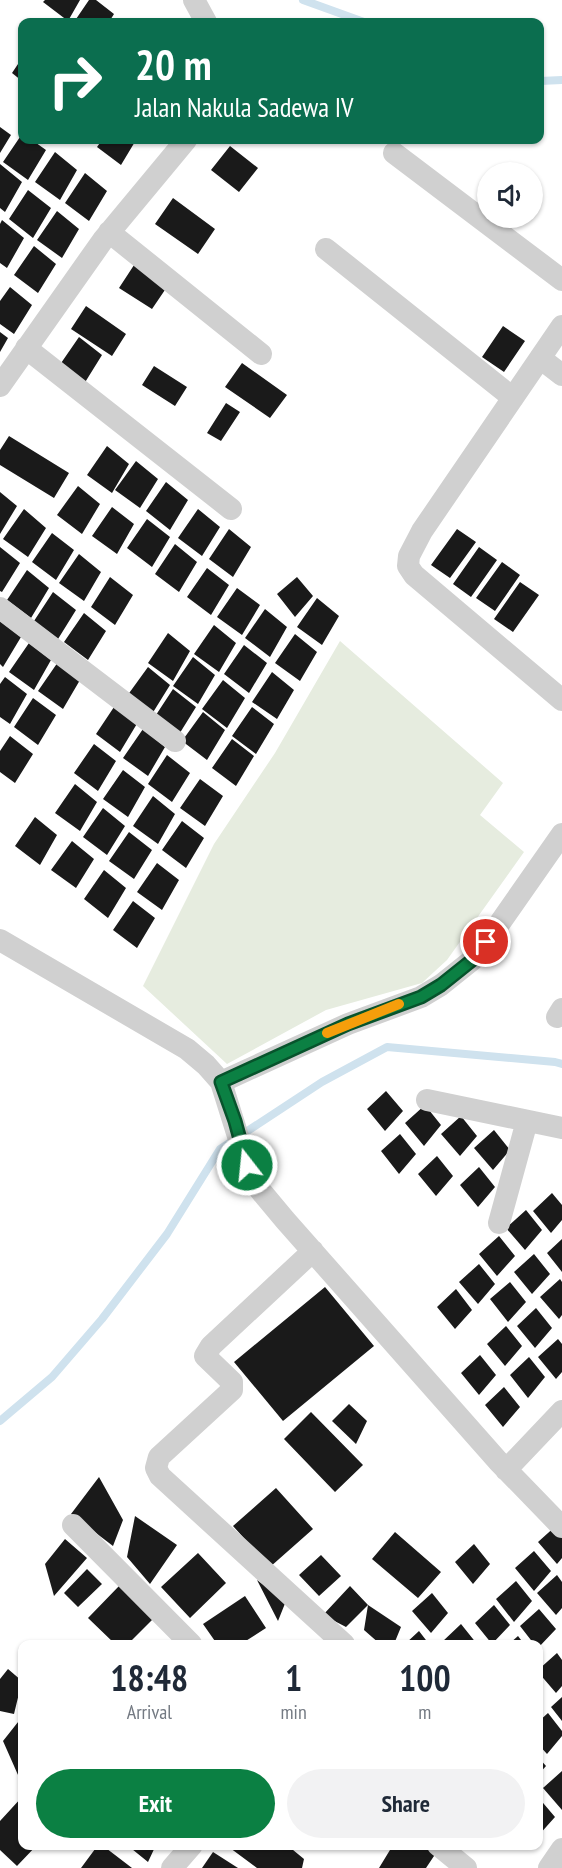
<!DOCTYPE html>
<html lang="en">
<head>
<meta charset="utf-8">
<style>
	body { margin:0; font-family:"PT Sans Narrow",sans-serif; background:#f2f2f3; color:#1f2937; height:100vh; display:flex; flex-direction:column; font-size:22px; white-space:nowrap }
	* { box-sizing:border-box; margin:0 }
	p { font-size:20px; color:#747a83 }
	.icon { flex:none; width:33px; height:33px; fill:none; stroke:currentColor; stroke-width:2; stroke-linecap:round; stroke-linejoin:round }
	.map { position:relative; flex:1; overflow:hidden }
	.panel { position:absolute; left:18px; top:1640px; width:525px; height:210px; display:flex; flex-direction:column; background:#fff; border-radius:12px; box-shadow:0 2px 4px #0004 }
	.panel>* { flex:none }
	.guide { position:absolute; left:18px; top:18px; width:526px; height:126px; border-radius:12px; box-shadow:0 2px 4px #0004; background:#0b6e4f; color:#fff; overflow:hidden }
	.controls { position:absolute; left:477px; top:162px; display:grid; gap:12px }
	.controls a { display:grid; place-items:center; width:66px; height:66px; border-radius:50%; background:#fff; box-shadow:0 2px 4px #0004; font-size:30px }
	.pin { position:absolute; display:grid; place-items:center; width:51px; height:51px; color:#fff; margin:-26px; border:3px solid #fff; border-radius:50%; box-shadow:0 2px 6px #0007 }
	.me { position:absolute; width:66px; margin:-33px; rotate:344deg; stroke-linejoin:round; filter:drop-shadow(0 0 4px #0008) }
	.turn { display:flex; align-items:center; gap:21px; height:126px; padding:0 18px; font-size:27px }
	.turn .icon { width:78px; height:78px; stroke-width:2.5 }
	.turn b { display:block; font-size:42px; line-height:51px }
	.eta { display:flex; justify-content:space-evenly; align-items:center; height:102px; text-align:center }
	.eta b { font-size:36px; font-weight:700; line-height:42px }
	.cta { display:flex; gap:12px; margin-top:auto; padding:12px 18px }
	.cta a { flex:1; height:69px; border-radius:36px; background:#0b8043; color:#fff; font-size:24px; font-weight:700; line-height:69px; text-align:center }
	.cta a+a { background:#f2f2f3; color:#1f2937 }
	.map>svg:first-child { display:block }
	.green { fill:#e6ecdf }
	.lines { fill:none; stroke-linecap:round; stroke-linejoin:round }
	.stream { stroke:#cfe2ee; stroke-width:8 }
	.building { fill:#1a1a1a }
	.street { stroke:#d0d0d0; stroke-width:22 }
	.route-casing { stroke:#07532c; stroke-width:15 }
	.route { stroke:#0b8043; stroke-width:10 }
	.slow { stroke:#f59e0b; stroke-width:10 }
</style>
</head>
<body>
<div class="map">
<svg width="562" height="1868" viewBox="0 0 562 1868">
	<rect width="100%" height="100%" fill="#fff"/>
	<path class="green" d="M340 641 503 783 480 815 524 852 447 960 422 983 326 1010 227 1064 143 986 214 844 275 753Z"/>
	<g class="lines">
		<path class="stream" d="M303 0 364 22
			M540 81 562 80
			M0 1421 52 1377 102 1319 167 1234 220 1149 322 1082 387 1047 555 1062 562 1064"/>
	</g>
	<path class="building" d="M45 0H80L68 21 43 2Z
		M89 0H96L114 14 109 22H74Z
		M22 58V81L12 73Z
		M0 127 11 135 0 153Z
		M22 134V140H32L46 150 28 180 3 162Z
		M102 140H136L121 165 97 147Z
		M230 146 258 168 239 192 211 170Z
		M55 152 77 170 60 200 35 182Z
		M0 164 22 182 5 212 0 208Z
		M85 173 107 191 89 221 65 203Z
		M28 190 51 208 33 238 9 219Z
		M173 198 215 229 198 254 155 224Z
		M57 211 79 229 62 258 37 240Z
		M2 220 24 238 7 268 0 263V224Z
		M34 246 56 264 38 293 14 275Z
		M136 262 169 284 152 309 119 288Z
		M10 287 32 305 14 334 0 324V301Z
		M86 306 126 334 112 356 71 329Z
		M503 326 525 341 504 372 482 357Z
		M0 332 8 338 0 352Z
		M79 337 102 355 84 384 59 366Z
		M242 363 287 395 270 418 225 387Z
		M154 366 187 387 175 406 142 385Z
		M226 403 240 412 221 441 207 433Z
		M9 436 69 473 54 498 0 465V450Z
		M107 446 129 464 112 493 87 475Z
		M136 461 158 479 140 508 115 490Z
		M166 482 188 500 170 530 146 511Z
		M78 486 100 504 82 534 57 515Z
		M0 492 17 506 0 534Z
		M112 507 134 524 117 554 92 536Z
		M24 509 46 528 28 557 3 539Z
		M198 509 220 527 202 556 178 538Z
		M147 519 170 537 152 567 127 548Z
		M229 529 251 547 233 577 209 559Z
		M457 529 476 542 450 578 431 565Z
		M52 533 74 550 56 580 32 562Z
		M175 544 197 562 179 592 155 574Z
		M0 547 20 563 2 592 0 591Z
		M479 547 497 560 471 597 453 584Z
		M79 554 101 572 84 601 59 583Z
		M502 562 520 575 495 611 476 598Z
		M207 568 229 585 211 615 187 597Z
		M27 570 49 588 31 618 7 600Z
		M110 577 133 595 115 625 91 607Z
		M297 577 313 596 295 617 277 594Z
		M520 582 539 595 513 632 494 619Z
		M237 588 260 605 242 635 217 617Z
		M53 592 76 610 58 639 34 621Z
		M317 598 339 616 322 645 297 627Z
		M265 609 287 627 270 657 245 638Z
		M84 613 106 631 88 660 64 642Z
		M0 621 21 637 3 667 0 664Z
		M214 625 236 643 219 672 194 654Z
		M168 633 190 651 173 681 148 663Z
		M295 634 317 652 300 681 275 663Z
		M29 643 51 660 34 690 9 672Z
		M244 645 267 663 249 693 224 674Z
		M193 657 215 675 198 704 173 686Z
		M58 662 80 680 63 709 38 691Z
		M148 667 170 685 152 714 127 696Z
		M272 672 294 690 277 719 252 702Z
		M5 677 27 694 10 724 0 717V684Z
		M223 680 245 698 227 728 202 709Z
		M173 689 196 707 178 736 154 718Z
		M33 698 56 715 38 745 14 727Z
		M116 704 138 722 120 752 96 734Z
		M252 707 274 724 256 754 232 736Z
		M203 712 225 730 207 760 182 741Z
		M143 729 165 747 148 776 123 758Z
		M10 736 33 754 15 783 0 772V751Z
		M232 739 254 756 236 786 212 768Z
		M94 744 116 761 98 791 74 773Z
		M167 755 190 773 172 802 148 784Z
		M123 770 145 787 128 817 103 799Z
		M200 779 223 796 205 826 180 808Z
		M75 784 97 802 80 831 55 813Z
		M153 796 175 814 158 844 133 826Z
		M103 808 125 826 107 855 83 837Z
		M35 817 57 835 40 865 15 846Z
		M182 821 204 838 186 868 162 850Z
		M129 832 152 850 134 879 109 861Z
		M72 841 94 859 76 888 51 870Z
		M157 863 179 880 162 910 137 892Z
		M104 870 126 888 108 918 84 899Z
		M133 901 155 918 137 948 113 930Z
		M386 1091 403 1111 385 1131 367 1109Z
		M425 1105 441 1125 424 1146 405 1123Z
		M461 1116 477 1136 460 1156 441 1134Z
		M494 1130 510 1150 493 1170 474 1148Z
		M400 1134 416 1154 399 1174 381 1151Z
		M437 1156 453 1176 436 1196 418 1174Z
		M479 1167 495 1187 478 1207 460 1185Z
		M552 1193 562 1205V1220L551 1233 533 1211Z
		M526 1210 542 1230 525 1250 506 1228Z
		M499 1236 515 1256 497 1276 479 1254Z
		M562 1239V1272L547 1253Z
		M534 1254 550 1274 532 1294 514 1272Z
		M479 1264 495 1284 478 1304 459 1282Z
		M560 1279 562 1282V1315L559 1319 540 1297Z
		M510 1282 526 1302 508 1322 490 1299Z
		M325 1287 374 1346 283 1421 234 1362Z
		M456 1289 472 1310 455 1329 437 1307Z
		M536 1308 552 1328 535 1348 517 1326Z
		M506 1326 522 1346 505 1366 487 1344Z
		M558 1339 562 1344V1372L556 1379 538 1357Z
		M480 1355 496 1375 479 1395 461 1373Z
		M529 1357 545 1377 528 1398 510 1375Z
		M504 1387 520 1407 503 1427 485 1405Z
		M349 1404 367 1421 356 1444 332 1421Z
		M311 1412 363 1465 335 1492 284 1439Z
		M99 1477 123 1520 113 1546 71 1514Z
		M276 1488 313 1529 270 1567 233 1526Z
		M135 1516 177 1545 150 1584 127 1557Z
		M558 1524 562 1529V1558L557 1564 538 1542Z
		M395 1532 441 1572 418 1598 372 1559Z
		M65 1539 87 1558 54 1596 45 1564Z
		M474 1544 490 1564 473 1584 455 1562Z
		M534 1551 551 1571 534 1591 515 1568Z
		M198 1553 226 1583 190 1618 161 1587Z
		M321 1555 341 1576 319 1596 299 1575Z
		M87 1569 102 1584 78 1607 64 1593Z
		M557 1575 562 1582V1608L556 1615 537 1593Z
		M257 1580 286 1601 278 1621Z
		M516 1581 532 1601 514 1622 496 1599Z
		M120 1585 154 1618 128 1644H115L88 1618Z
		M350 1586 368 1605 346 1627 323 1615Z
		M432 1593 448 1613 431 1633 412 1611Z
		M245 1596 266 1628 241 1644H217L203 1624Z
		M368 1605 401 1627 394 1644H380L364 1630Z
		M494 1605 510 1625 492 1644 475 1623Z
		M539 1609 556 1629 538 1648V1644H534L520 1626Z
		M461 1624 477 1644H443L442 1642Z
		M419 1631 429 1644H405Z
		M518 1636 524 1644H509Z
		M557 1653 562 1660V1686L556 1693 538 1672V1670Z
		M8 1669 22 1681 14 1714 0 1711V1679Z
		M562 1697V1721L551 1707Z
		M548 1713 562 1731V1736L547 1754 538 1744V1722Z
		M22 1717V1784L3 1741Z
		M538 1757 546 1766 538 1775Z
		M562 1771V1810L543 1788Z
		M22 1797V1845H37L17 1866 0 1850V1821Z
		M538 1797 555 1817 538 1836Z
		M98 1845H102L132 1868H81Z
		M127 1845H156L148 1862Z
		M226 1845H287L304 1859 302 1868H257Z
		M393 1845H423L436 1853 426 1868H379Z
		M213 1852 238 1868H202Z"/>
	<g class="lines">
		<path class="street" d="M194 0 206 22
			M394 153 562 280
			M109 232 261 354
			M326 249 513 398
			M562 326 422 531 409 556 408 566 414 575 562 700
			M26 348 231 509
			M540 358 562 375
			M0 386 103 240 186 140
			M0 608 175 741
			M0 940 187 1049 206 1065 221 1082 247 1165 260 1190 285 1220 498 1461 562 1527
			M557 1017 562 1009
			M221 1082 348 1024 421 997 441 985 476 957 562 834
			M427 1100 562 1128
			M499 1223 527 1121
			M313 1251 211 1346 205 1356 232 1382V1390L159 1457 156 1468 160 1476 344 1644
			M506 1470 562 1411
			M73 1525 191 1644
			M438 1845 466 1868
			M172 1868 192 1845
			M549 1868 562 1849"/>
	</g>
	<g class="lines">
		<g class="route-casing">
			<path id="route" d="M247 1165 235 1121 221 1082 348 1024 421 997 441 985 476 957 486 942"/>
		</g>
		<use href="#route" class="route"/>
		<path class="slow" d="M327 1033 399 1004"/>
	</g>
</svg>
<div class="controls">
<a><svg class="icon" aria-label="sound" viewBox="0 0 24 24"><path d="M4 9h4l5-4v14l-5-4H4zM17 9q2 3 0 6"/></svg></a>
</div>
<div class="pin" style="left:486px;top:942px;background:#d93025"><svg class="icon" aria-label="arrive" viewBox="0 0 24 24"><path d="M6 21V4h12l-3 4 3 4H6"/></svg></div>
<svg class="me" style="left:247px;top:1165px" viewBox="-20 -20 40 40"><circle r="17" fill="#0b8043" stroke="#fff" stroke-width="3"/><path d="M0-11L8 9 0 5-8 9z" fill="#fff"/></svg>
<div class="guide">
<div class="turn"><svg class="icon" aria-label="right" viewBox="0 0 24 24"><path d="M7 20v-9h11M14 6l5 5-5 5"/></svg><div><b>20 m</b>Jalan Nakula Sadewa IV</div></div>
</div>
<section class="panel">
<div class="eta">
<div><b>18:48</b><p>Arrival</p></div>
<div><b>1</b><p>min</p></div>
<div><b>100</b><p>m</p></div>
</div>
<div class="cta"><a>Exit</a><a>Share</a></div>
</section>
</div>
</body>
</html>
